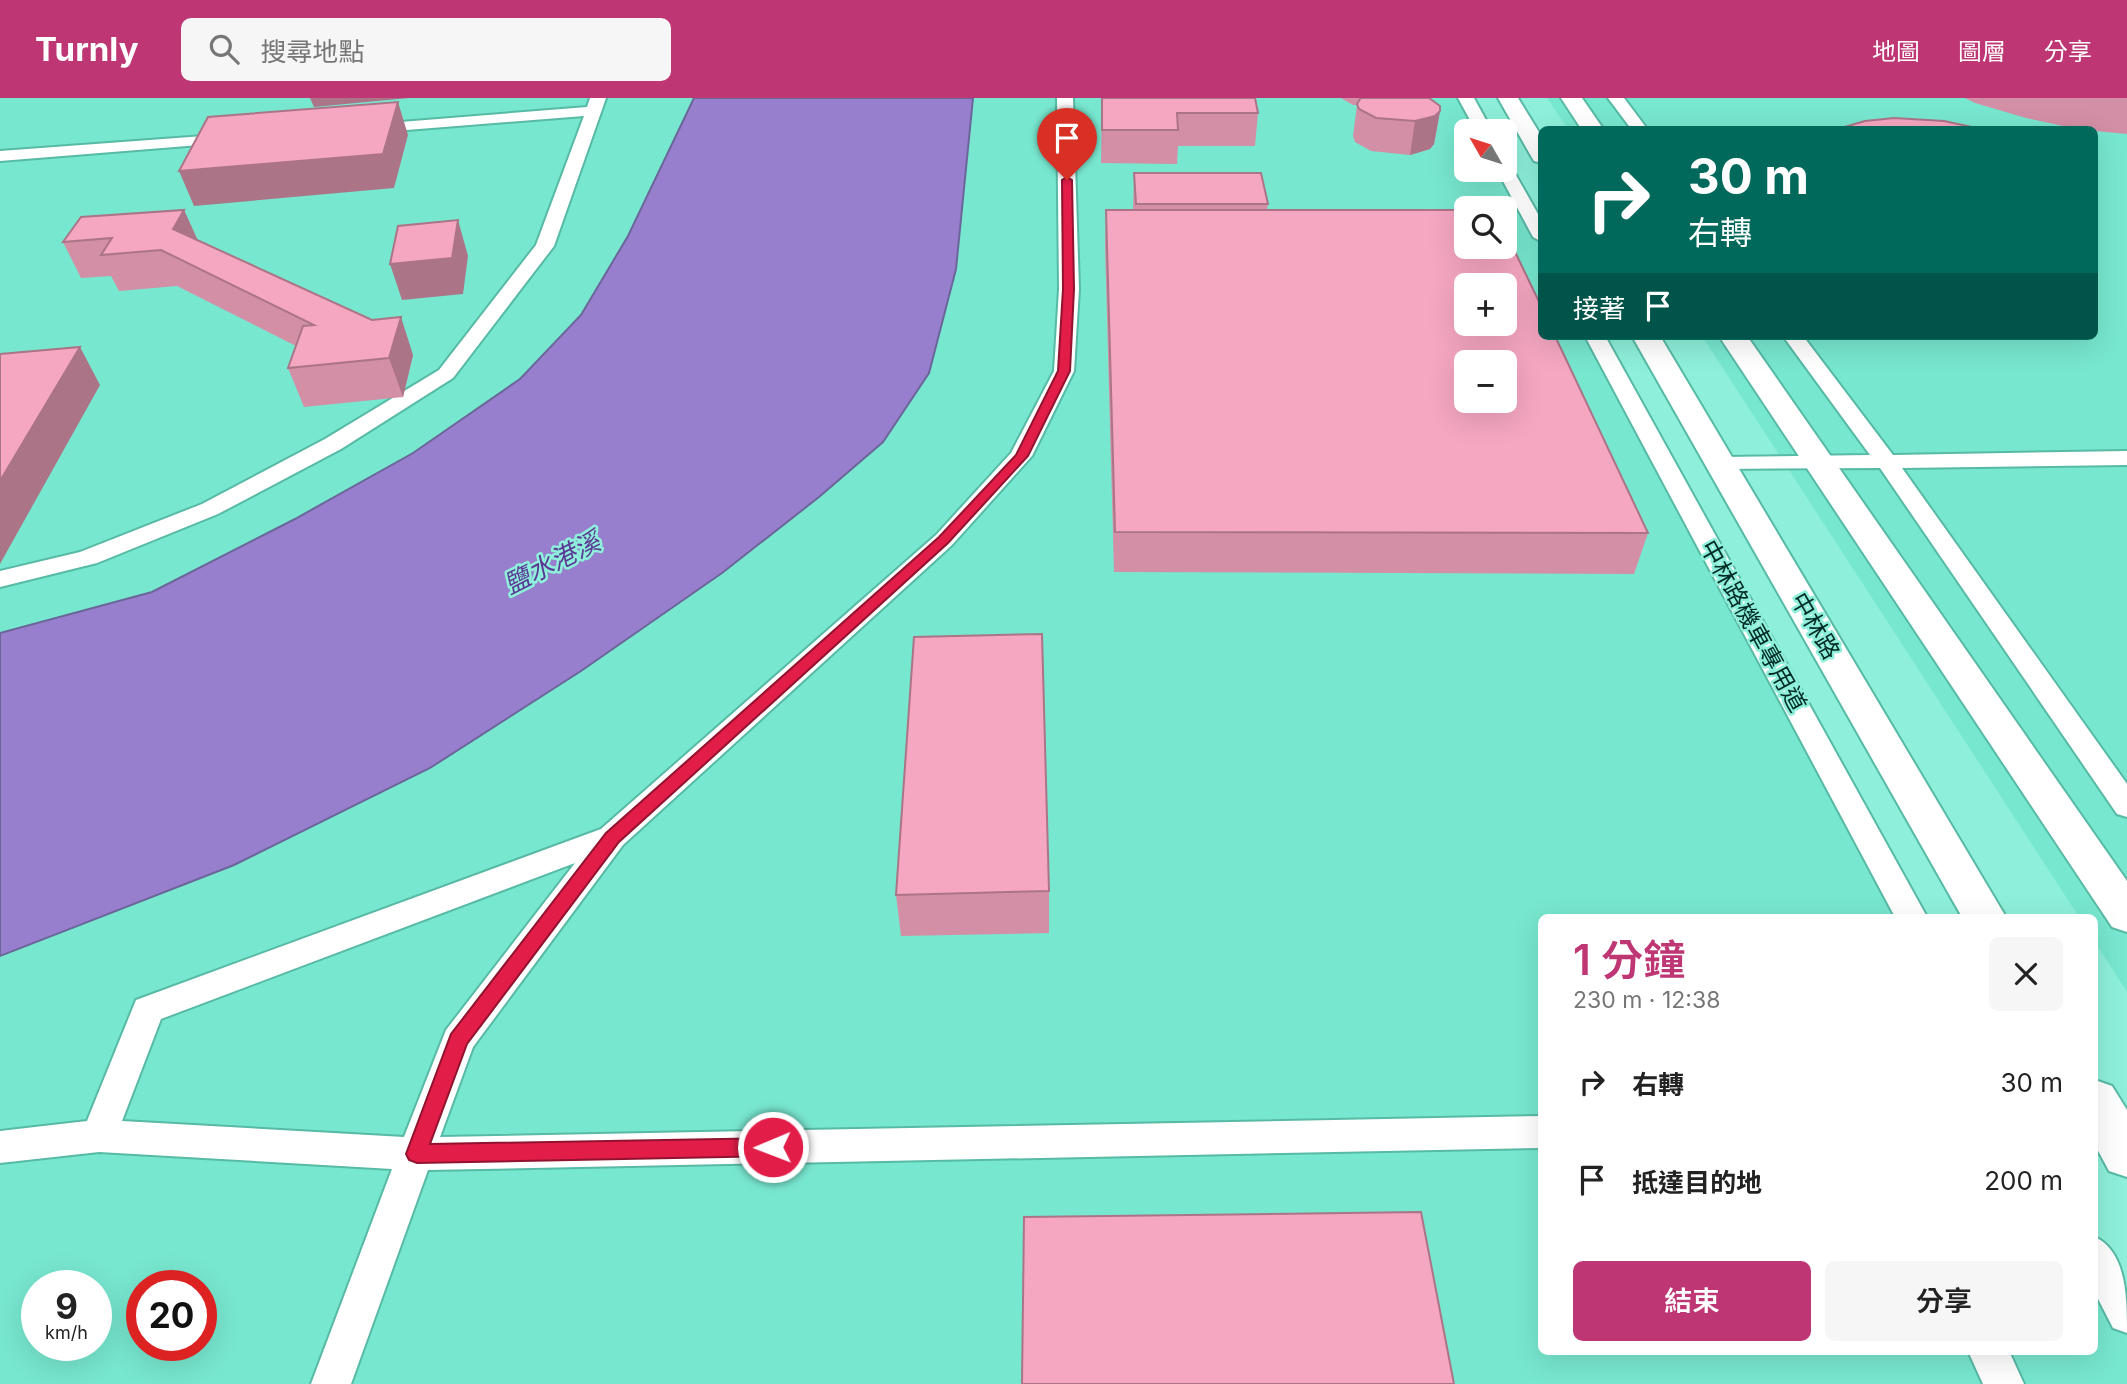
<!DOCTYPE html>
<html lang="zh-TW">
<head>
<meta charset="utf-8">
<style>
	body { margin:0; font-family:Inter,"Noto Sans TC",sans-serif; background:#f6f6f6; color:#222; height:100vh; display:flex; flex-direction:column; font-size:26px; white-space:nowrap }
	* { box-sizing:border-box; margin:0 }
	p { font-size:23px; color:#767676 }
	.icon { flex:none; width:38px; height:38px; fill:none; stroke:currentColor; stroke-width:2; stroke-linecap:round; stroke-linejoin:round }
	.map { position:relative; flex:1; overflow:hidden }
	.drawer { position:absolute; left:1538px; top:816px; width:560px; height:441px; display:flex; flex-direction:column; background:#fff; border-radius:10px; box-shadow:0 7px 28px #0002 }
	.drawer>* { flex:none }
	.banner { position:absolute; left:1538px; top:28px; width:560px; height:214px; border-radius:10px; box-shadow:0 7px 28px #0002; background:#00695c; color:#fff; overflow:hidden }
	.needle { width:46px; rotate:309deg }
	.tools { position:absolute; left:1454px; top:21px; display:grid; gap:14px }
	.tools a { display:grid; place-items:center; width:63px; height:63px; border-radius:10px; background:#fff; box-shadow:0 7px 28px #0002; font-size:35px }
	.speed { position:absolute; left:21px; top:1172px; display:flex; gap:14px; font-size:35px; font-weight:700; text-align:center }
	.speed>* { display:grid; place-content:center; width:91px; height:91px; border-radius:50%; background:#fff; box-shadow:0 7px 28px #0002; line-height:1 }
	.speed small { font-size:18px; font-weight:400 }
	.speed .limit { border:10px solid #d22; background:#fff; color:#111 }
	.pin { position:absolute; display:grid; place-items:center; width:60px; height:60px; color:#fff; margin:-72px -30px; border-radius:50% 50% 50% 0; rotate:-45deg; box-shadow:0 0 7px #0007 }
	.pin .icon { rotate:45deg }
	.me { position:absolute; width:77px; margin:-38px; rotate:269deg; stroke-linejoin:round; filter:drop-shadow(0 0 5px #0008) }
	.turn { display:flex; align-items:center; gap:24px; height:147px; padding:0 35px; font-size:32px }
	.turn .icon { width:91px; height:91px; stroke-width:2.5 }
	.turn b { display:block; font-size:49px; line-height:60px }
	.then { display:flex; align-items:center; height:66px; padding:0 35px; background:#0003; gap:14px; font-size:26px }
	.round { display:grid; place-items:center; flex:none; width:74px; height:74px; border-radius:10px; background:#f6f6f6 }
	.overview { display:flex; align-items:center; justify-content:space-between; height:119px; padding:0 35px }
	h1 { font-size:42px; font-weight:600; line-height:52px; color:#be3673 }
	.primary-button { display:flex; gap:14px; margin-top:auto; padding:14px 35px }
	.primary-button a { flex:1; height:80px; border-radius:10px; background:#be3673; color:#fff; font-size:28px; font-weight:600; line-height:80px; text-align:center }
	.primary-button a+a { background:#f6f6f6; color:#222 }
	ul { padding:0; list-style:none }
	li { display:flex; align-items:center; gap:21px; height:98px; padding:0 35px }
	li div { flex:1 }
	li b { display:block; font-size:26px }
	li em { font-style:normal }
	header { display:flex; align-items:center; gap:42px; box-sizing:border-box; height:98px; padding:0 35px; background:#be3673; color:#fff }
	header strong { font-size:33px }
	nav { display:flex; gap:38px; margin-inline-start:auto; font-size:24px }
	.search { width:490px; height:63px; background:#f6f6f6; display:flex; align-items:center; gap:18px; box-sizing:border-box; padding:0 24px; border-radius:10px; color:#767676; font-size:26px }
	.map>svg:first-child { display:block }
	.built { fill:#78e7cf; fill-rule:evenodd }
	.water { fill:#987fcd; stroke:#6a669a; stroke-width:2 }
	.lines { fill:none; stroke-linecap:round; stroke-linejoin:round }
	.service-casing { stroke:#57baa5; stroke-width:4 }
	.tertiary-casing { stroke:#57baa5; stroke-width:4 }
	.service { fill:#fff; fill-rule:evenodd }
	.tertiary { fill:#fff; fill-rule:evenodd }
	.wall { fill:#d38fa6 }
	.shaded-wall { fill:#ac7487 }
	.building { fill:#f5a6c1; stroke:#ac7487; stroke-width:2; fill-rule:evenodd }
	.route { fill:#e11d48; stroke:#92132f; stroke-width:2 }
	.labels { text-anchor:middle; stroke-width:5; stroke-linejoin:round; paint-order:stroke }
	.street-label { font-size:24px; fill:#002c24; stroke:#8ef0da }
	.water-label { font-size:26px; font-style:italic; fill:#5c3895; stroke:#8ef0da }
</style>
</head>
<body>
<header>
<strong>Turnly</strong>
<div class="search"><svg class="icon" aria-label="search" viewBox="0 0 24 24"><circle cx="10" cy="10" r="6"/><path d="M15 15l6 6"/></svg>搜尋地點</div>
<nav><a>地圖</a><a>圖層</a><a>分享</a></nav>
</header>
<div class="map">
<svg width="2127" height="1286" viewBox="0 0 2127 1286">
	<rect width="100%" height="100%" fill="#8ef0da"/>
	<path class="built" d="M0 0H1463L1481 33H1466V72H1502L1542 145V238H1592L1907 819H1542V1253H2095V1165L2127 1225V1286H0ZM1466 110H1505V149H1466ZM1466 187H1505V226H1466ZM1466 264H1505V303H1466ZM37 1188H96V1248H37ZM142 1188H201V1248H142Z
		M1547 0H2127V894L2095 844V819H2079L1702 238H2095V32L1568 31Z"/>
	<path class="water" d="M694 0H973L956 171 929 275 883 344 819 399 722 475 581 573 430 670 234 767 0 858V535L152 494 295 421 413 355 520 281 581 217 628 138Z"/>
	<g class="lines">
		<g class="service-casing">
			<path id="service" d="M590 0H606L554 148 453 280 341 351 218 416 97 465 0 489V473L80 454 202 406 325 341 439 272 536 147 584 18 369 35 363 33 361 30 363 27 587 9Z
				M1057 0H1073L1079 191 1074 273 1032 358 952 447 623 747 473 949 440 1039 1542 1018V1050L428 1072 351 1286H311L392 1071 99 1054 0 1065V1033L87 1023 136 902 601 731 936 437 1011 355 1054 273 1059 191ZM575 765 446 932 404 1039 122 1023 161 921Z
				M1458 0H1474L1492 33H1476Z
				M1608 0H1624L1648 32H1632Z
				M231 36 239 41 237 44 0 63V53Z
				M1505 67 1513 72 1542 123V144L1533 139 1497 72H1505Z
				M1585 238H1605L1927 819H1895Z
				M1783 238H1803L1893 357 2127 353V367L1902 370 2127 686V719L2117 716 1880 370 1713 371 1710 366 1713 361 1721 359 1870 357Z
				M2095 1139C2127 1154 2127 1201 2127 1235L2113 1230 2095 1195Z
				M1968 1253H2009L2024 1286H1983Z"/>
		</g>
		<g class="tertiary-casing">
			<path id="tertiary" d="M1498 0H1518L1542 39V65L1534 63 1531 58Z
				M1561 0H1582L1604 32H1582Z
				M1632 238H1660L2006 819H1962Z
				M1719 238H1747L2127 783V834L2112 829Z
				M2095 982 2112 988 2127 1012V1079L2109 1073 2095 1047Z"/>
		</g>
		<use href="#service" class="service"/>
		<use href="#tertiary" class="tertiary"/>
	</g>
	<path class="wall" d="M1102 0 1258 15 1255 48H1178L1177 66 1101 65Z
		M1341 0H1429L1440 13 1434 46 1430 51 1410 57 1371 53 1355 44 1353 38 1357 7H1353Z
		M1965 0H2127V36L2095 33V32H2081L2026 20 1975 5Z
		M1134 75 1268 106 1267 112 1648 435 1634 476 1114 474 1105 147 1106 112H1133Z
		M184 112 197 142 413 257 403 299 304 309 288 270 296 248 177 188 119 193 111 178 81 180 63 144Z
		M1049 793V835L901 838 896 797Z"/>
	<path class="shaded-wall" d="M310 0H409L314 9Z
		M398 4 408 37 394 90 194 108 179 73Z
		M1440 13 1434 46 1430 51 1410 57 1415 23Z
		M184 112 200 147 189 167 173 131Z
		M458 122 468 158 463 196 402 202 390 166Z
		M401 219 413 257 403 299 389 260Z
		M80 249 100 287 0 466V383Z"/>
	<path class="building" d="M1102 0H1255L1258 15H1177L1178 32H1102Z
		M1361 0H1429L1440 8V13L1435 18 1415 23 1376 20 1359 11 1357 6 1360 1Z
		M398 4 383 56 179 73 208 19Z
		M1894 20 1944 23 1986 32H1842L1844 29 1865 23Z
		M1134 75H1261L1268 106H1136Z
		M184 112 173 131 372 222 401 219 389 260 288 270 303 228 314 227 161 152 101 157 112 140 63 144 81 119Z
		M1106 112H1466V149H1505V133L1542 210V238H1555L1648 435 1115 434ZM1466 187H1505V226H1466ZM1466 264H1505V303H1466Z
		M458 122 452 160 390 166 398 128Z
		M80 249 0 383V256Z
		M1042 536 1049 793 896 797 914 539Z
		M1421 1114 1454 1286H1022L1024 1119Z"/>
	<path class="route" d="M1067 79 1072 82 1074 191 1070 273 1028 358 948 445 619 744 467 946 430 1046 773 1040 781 1042 784 1049 781 1055 773 1058 417 1065 409 1062 406 1056 451 936 606 735 939 439 1016 357 1058 273 1063 191 1062 82Z"/>
	<g class="labels">
		<g class="street-label">
			<text transform="translate(1753 528) rotate(61)" y="8">中林路機車專用道</text>
			<text transform="translate(1815 528) rotate(60)" y="8">中林路</text>
		</g>
		<g class="water-label">
			<text transform="translate(552 465) rotate(-27)" y="9">鹽水港溪</text>
		</g>
	</g>
</svg>
<div class="tools">
<a><svg class="needle" viewBox="-14 -14 28 28"><path d="M0-13l5 13h-10z" fill="#e53935"/><path d="M0 13l5-13h-10z" fill="#767676"/></svg></a>
<a><svg class="icon" aria-label="search" viewBox="0 0 24 24"><circle cx="10" cy="10" r="6"/><path d="M15 15l6 6"/></svg></a>
<a>+</a>
<a>−</a>
</div>
<div class="speed"><div>9<small>km/h</small></div><div class="limit">20</div></div>
<div class="pin" style="left:1067px;top:82px;background:#d93025"><svg class="icon" aria-label="arrive" viewBox="0 0 24 24"><path d="M6 21V4h12l-3 4 3 4H6"/></svg></div>
<svg class="me" style="left:773px;top:1049px" viewBox="-20 -20 40 40"><circle r="17" fill="#e11d48" stroke="#fff" stroke-width="3"/><path d="M0-11L8 9 0 5-8 9z" fill="#fff"/></svg>
<div class="banner">
<div class="turn"><svg class="icon" aria-label="right" viewBox="0 0 24 24"><path d="M7 20v-9h11M14 6l5 5-5 5"/></svg><div><b>30 m</b>右轉</div></div>
<div class="then">接著<svg class="icon" aria-label="arrive" viewBox="0 0 24 24"><path d="M6 21V4h12l-3 4 3 4H6"/></svg></div>
</div>
<section class="drawer">
<div class="overview"><div><h1>1 分鐘</h1><p>230 m · 12:38</p></div><a class="round"><svg class="icon" aria-label="close" viewBox="0 0 24 24"><path d="M6 6l12 12M18 6L6 18"/></svg></a></div>
<ul>
<li><svg class="icon" aria-label="right" viewBox="0 0 24 24"><path d="M7 20v-9h11M14 6l5 5-5 5"/></svg><div><b>右轉</b></div><em>30 m</em></li>
<li><svg class="icon" aria-label="arrive" viewBox="0 0 24 24"><path d="M6 21V4h12l-3 4 3 4H6"/></svg><div><b>抵達目的地</b></div><em>200 m</em></li>
</ul>
<div class="primary-button"><a>結束</a><a>分享</a></div>
</section>
</div>
</body>
</html>
